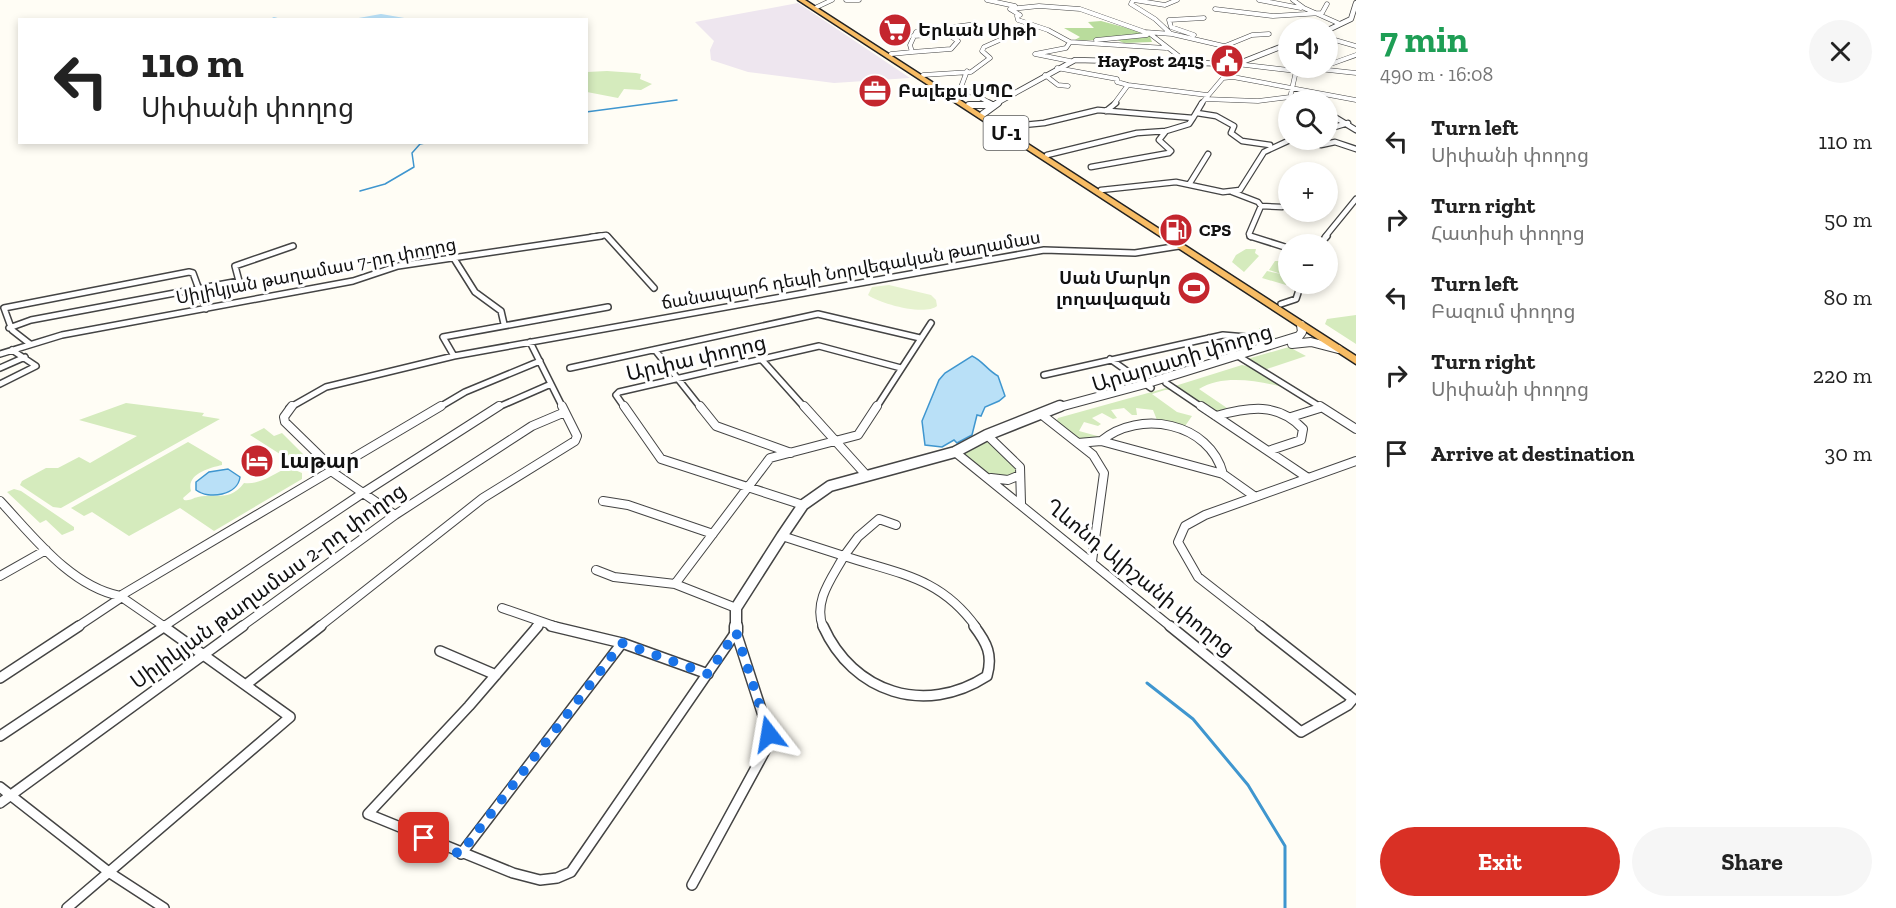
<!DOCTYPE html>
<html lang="en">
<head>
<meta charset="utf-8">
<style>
	body { margin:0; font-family:"Zilla Slab","Noto Sans Armenian",serif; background:#f6f6f6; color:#222; height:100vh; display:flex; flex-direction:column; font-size:22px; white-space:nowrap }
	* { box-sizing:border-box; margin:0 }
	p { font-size:20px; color:#767676 }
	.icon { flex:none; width:33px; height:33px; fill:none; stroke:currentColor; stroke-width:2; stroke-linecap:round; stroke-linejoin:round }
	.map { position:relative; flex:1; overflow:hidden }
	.details { display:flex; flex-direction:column; background:#fff; width:540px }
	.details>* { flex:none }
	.guide { position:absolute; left:18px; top:18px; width:570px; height:126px; border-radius:0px; box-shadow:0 3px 9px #0003; background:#fff; color:#222; overflow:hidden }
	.buttons { position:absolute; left:1278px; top:18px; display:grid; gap:12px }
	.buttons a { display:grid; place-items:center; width:60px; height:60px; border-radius:50%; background:#fff; box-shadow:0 3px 9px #0003; font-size:30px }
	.pin { position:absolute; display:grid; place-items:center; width:51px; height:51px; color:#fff; margin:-26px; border-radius:12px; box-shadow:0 3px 9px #0006 }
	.me { position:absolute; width:66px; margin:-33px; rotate:346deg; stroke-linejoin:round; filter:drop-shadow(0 0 4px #0008) }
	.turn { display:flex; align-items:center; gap:21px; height:126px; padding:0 24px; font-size:27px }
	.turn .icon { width:78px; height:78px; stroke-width:2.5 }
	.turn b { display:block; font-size:42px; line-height:51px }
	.round { display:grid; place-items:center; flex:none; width:63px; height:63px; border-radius:32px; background:#f6f6f6 }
	.head { display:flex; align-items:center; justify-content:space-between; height:102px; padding:0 24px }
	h1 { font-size:36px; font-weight:800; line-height:45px; color:#1e9e55 }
	.primary-button { display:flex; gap:12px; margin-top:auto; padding:12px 24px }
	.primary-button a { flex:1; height:69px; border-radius:36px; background:#d93025; color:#fff; font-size:24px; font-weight:800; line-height:69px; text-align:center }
	.primary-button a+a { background:#f6f6f6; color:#222 }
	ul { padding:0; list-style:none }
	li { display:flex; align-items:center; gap:18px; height:78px; padding:0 24px }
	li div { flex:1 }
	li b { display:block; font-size:22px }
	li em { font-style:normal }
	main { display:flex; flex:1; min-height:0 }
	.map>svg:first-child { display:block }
	.industrial { fill:#eee6ef }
	.green { fill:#d5ebbd }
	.forest { fill:#b9dc9c }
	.pitch { fill:#e6f2cf }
	.water { fill:#b9e0f7; stroke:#3f96cf; stroke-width:1.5 }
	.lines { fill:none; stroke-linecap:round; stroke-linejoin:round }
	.stream-far1 { stroke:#3f96cf; stroke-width:1.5 }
	.stream { stroke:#3f96cf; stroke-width:3 }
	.canal { stroke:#b9e0f7; stroke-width:4 }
	.minor-far4-casing { stroke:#444; stroke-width:5 }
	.minor-far3-casing { stroke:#444; stroke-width:7 }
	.minor-far2-casing { stroke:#444; stroke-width:8 }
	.minor-far1-casing { stroke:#444; stroke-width:10 }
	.minor-casing { stroke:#444; stroke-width:12 }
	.tertiary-far4-casing { stroke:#444; stroke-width:6 }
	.tertiary-far3-casing { stroke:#444; stroke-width:8 }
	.tertiary-far2-casing { stroke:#444; stroke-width:10 }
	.tertiary-far1-casing { stroke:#444; stroke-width:13 }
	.tertiary-casing { stroke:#444; stroke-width:15 }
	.trunk-casing { stroke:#222; stroke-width:3 }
	.minor-far4 { stroke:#fff; stroke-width:4 }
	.minor-far3 { stroke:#fff; stroke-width:4.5 }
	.minor-far2 { stroke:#fff; stroke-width:5 }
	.minor-far1 { stroke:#fff; stroke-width:8 }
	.minor { stroke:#fff; stroke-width:9 }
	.tertiary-far4 { stroke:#fff; stroke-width:4.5 }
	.tertiary-far3 { stroke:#fff; stroke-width:6 }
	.tertiary-far2 { stroke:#fff; stroke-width:8 }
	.tertiary-far1 { stroke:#fff; stroke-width:10 }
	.tertiary { stroke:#fff; stroke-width:12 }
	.trunk { fill:#f7bc64; fill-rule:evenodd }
	.route { stroke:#1a73e8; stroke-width:10; stroke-dasharray:0 18 }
	.labels { text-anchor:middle; stroke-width:6; stroke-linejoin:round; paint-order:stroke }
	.far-poi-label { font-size:18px; font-weight:bold; fill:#111; stroke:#fff; text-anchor:start }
	.far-street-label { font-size:18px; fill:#111; stroke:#fff }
	.shield { fill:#fff; stroke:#585858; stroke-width:1.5 }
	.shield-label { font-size:20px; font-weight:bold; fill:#111 }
	.street-label { font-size:21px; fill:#111; stroke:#fff }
	.poi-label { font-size:21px; font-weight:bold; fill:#111; stroke:#fff; text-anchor:start }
</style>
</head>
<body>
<main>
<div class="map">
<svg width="1356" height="908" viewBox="0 0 1356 908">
	<rect width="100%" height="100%" fill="#fffdf5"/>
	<path class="industrial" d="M798 3 910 78 834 83 748 72 711 60 710 50 714 41 695 22Z"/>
	<path class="green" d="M607 71 636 73 641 74 640 79 652 84 641 90 624 89 618 98 587 92V72Z
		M1246 249H1256L1255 253 1259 256 1244 272 1232 262 1236 255Z
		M1287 254H1288L1286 285 1262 278 1267 271 1281 274 1269 270 1275 261H1282Z
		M1356 315V344L1325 324 1327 319Z
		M1259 328H1267L1269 334 1280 340 1238 351 1231 350 1216 340 1239 342 1264 339 1259 333Z
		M1289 347 1306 356 1264 370 1247 359Z
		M1242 365 1251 367 1283 387C1258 381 1223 374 1199 389L1227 408 1213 413 1175 386Z
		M1166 388 1172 390H1165L1152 394 1177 412 1192 416 1183 429 1155 420H1157L1153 410 1136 408 1137 415H1132L1124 408 1111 410 1117 418 1113 419 1102 413 1092 418 1101 424 1098 426 1084 422 1079 431 1101 437 1099 440 1079 441 1056 422 1058 418Z
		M126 403 204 413 202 416 220 419 61 508 53 507 20 485 22 481 46 468H58L79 457 90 463 137 436 79 420Z
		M264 428 274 436 282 433 305 456 294 463 250 435Z
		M989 441 1016 468 1015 474C995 484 977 466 962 456V452Z
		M188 442 222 462V465C209 468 186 474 191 491L183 498 184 500C191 501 192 498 198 497 216 493 230 502 244 483 260 485 274 474 288 467L302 473V479L214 531 180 508 129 536 92 512 84 516 71 508Z
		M14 489 21 491 74 527V530L62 535 46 520 40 523 7 492Z"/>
	<path class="forest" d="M1101 21 1149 34 1152 42 1124 43 1115 39 1073 41 1080 37 1064 28H1094L1088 22Z"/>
	<path class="pitch" d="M889 285 931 295 936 300 937 306C925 316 880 304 868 295L872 287Z"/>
	<path class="water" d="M972 356C983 361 987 370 998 376L1005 396 999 401 985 407 981 416 977 415 972 435 957 443 954 440 942 447 925 445 922 421 939 380 945 373Z
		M228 469 240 477C238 495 209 500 196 490V482L209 472Z"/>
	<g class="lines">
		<path class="stream-far1" d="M586 112 677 100
			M360 191 385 184 414 167 412 153 420 144 430 142"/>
		<path class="stream" d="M1147 683 1193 719 1248 785 1285 846V908"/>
		<path class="canal" d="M274 19 277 20
			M359 20 381 16 404 20"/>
		<g class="minor-far4-casing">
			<path id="minor-far4" d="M846 0H859
				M987 0 1015 6
				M1133 0 1131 4 1155 19 1170 33
				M1134 0 1165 5 1177 0
				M1259 0 1301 8
				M1293 0 1304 8 1340 24
				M817 7 832 0
				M1215 9 1273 16 1322 13 1327 4
				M1149 33 1180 57 1202 64
				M1194 35 1171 27 1169 20 1204 18
				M1328 38 1356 46
				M1096 40 1147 35
				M1070 42 1048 30 1018 20 1017 16 1020 15 1010 9 1039 6 1080 9 1145 32 1172 34 1228 47 1240 61
				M1225 46 1252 35 1269 34
				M912 52 951 49 958 41 947 34 913 36
				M891 54 912 52 910 45 916 32 976 24 974 23
				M1070 61 1035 54 1066 48 1070 42 1166 48
				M1328 65 1356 55
				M1057 68 1117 79V82L1128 85 1207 95
				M1319 69 1356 73
				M967 71 961 87 992 104
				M1296 71 1290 98 1296 100
				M923 75 971 72 990 58 982 51 984 47 1002 39
				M1045 75 1058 85 1068 86
				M1233 77 1237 64 1305 72 1322 68
				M1205 99 1258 101 1290 97
				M1114 104 1128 85
				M1201 104 1223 78 1233 77 1356 100"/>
		</g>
		<g class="minor-far3-casing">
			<path id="minor-far3" d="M989 103 993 105
				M1106 111 1116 103
				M1197 113 1216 116 1234 126 1231 133 1242 141 1270 145
				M1328 113 1356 130
				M1004 127 1044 123 1098 110 1193 118 1202 103
				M1328 129 1348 123
				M1321 145 1335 142 1356 149
				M1047 155 1137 133 1166 131 1189 124 1193 118
				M1091 167 1169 153 1171 151 1159 140 1166 131
				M1190 183 1208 154
				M1101 190 1176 182 1223 192 1240 190 1264 152 1290 140
				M1232 192 1258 202 1261 206
				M591 237 606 235 608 237
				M1251 237 1249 234 1261 206 1282 207 1288 203
				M1325 237 1356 199"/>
		</g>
		<g class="minor-far2-casing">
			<path id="minor-far2" d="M607 236 654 288
				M1250 236 1288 248
				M1320 244 1327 236
				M453 257 475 292 501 311 504 324
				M1281 304 1296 299 1301 284
				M9 328 31 320 239 281 235 266 293 246
				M1209 338 1322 408
				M530 342 563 408
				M30 344 12 330 4 308 189 272 193 273 206 309
				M655 350 701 408
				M0 354 62 335 353 281 398 266 601 236
				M454 356 443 337 608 307
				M1110 359 1151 388
				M762 360 805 408
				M0 368 25 357
				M570 368 818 314 920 338
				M1044 375 1223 335 1258 338
				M1166 383 1203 408
				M0 384 36 366 12 350
				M289 408 326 387 454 356 1044 250 1135 253 1179 246
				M438 408 465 392 540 361
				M496 408 551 384
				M625 408 616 395 619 392 819 346 901 368
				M876 408 931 323"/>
		</g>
		<g class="minor-far1-casing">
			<path id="minor-far1" d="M624 406 661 459 803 505
				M700 406 716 426 791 453
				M804 406 867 476
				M1201 406 1308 478
				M1320 406 1356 429
				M1041 414 1093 455 1104 473 1092 561
				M1216 416C1249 407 1278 402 1303 429L1301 440 1268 451
				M1291 417 1320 408
				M987 435 1020 467 1021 503
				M1101 441C1139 409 1210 422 1223 474
				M1078 443 1101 441 1223 474 1254 496
				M955 452 1171 627
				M991 478 1008 480 1020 475
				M0 501C33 536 70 586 120 596L331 471 325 461 285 422 284 417 292 406
				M603 501 628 505 713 534
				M395 515 331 471 441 406
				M782 536 844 556
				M844 556C899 574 940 577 976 627
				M844 556 858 537 879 519 896 525
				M596 570 614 577 675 584 736 608
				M0 576 46 550
				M675 584 770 458 858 435 877 406
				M120 596 165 627
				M502 608 557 627
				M77 627 122 597
				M163 627 363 493 499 406
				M241 627 395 515 532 426 565 412
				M319 627 483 498 575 441 577 436 562 406
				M536 627 540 623
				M823 627C813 601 832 578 844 556
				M1262 627 1198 577 1178 542 1185 526 1205 515 1356 461"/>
		</g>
		<g class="minor-casing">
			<path id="minor" d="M538 626 469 706 368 814 513 873 540 880 557 878 571 872 736 632
				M551 626 622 643 708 674
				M823 626C853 693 925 716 987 676 993 655 987 643 974 626
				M1170 626 1301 732 1348 705 1353 699 1260 626
				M440 651 496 675
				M0 678 79 626
				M248 683 321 626
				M0 736 165 626
				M0 787 110 873 164 908
				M0 803 243 626
				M461 854 622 643
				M692 885 766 749 769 734 736 632
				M67 908 290 717 163 626"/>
		</g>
		<g class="tertiary-far4-casing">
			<path id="tertiary-far4" d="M1328 30 1351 19 1356 3
				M995 104 1075 60 1237 64 1288 44"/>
		</g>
		<g class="tertiary-far3-casing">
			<path id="tertiary-far3" d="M969 105H993
				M983 114 998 103"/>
		</g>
		<g class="tertiary-far2-casing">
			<path id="tertiary-far2" d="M1292 344 1311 342 1338 349
				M1056 408 1145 384 1299 336 1302 332 1301 325"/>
		</g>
		<g class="tertiary-far1-casing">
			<path id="tertiary-far1" d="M736 627V608L782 536 803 505 830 486 955 452 987 435 1060 406"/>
		</g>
		<g class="tertiary-casing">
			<path id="tertiary" d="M736 626V632"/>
		</g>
		<g class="trunk-casing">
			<path id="trunk" d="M798 0H805L1356 356V364Z"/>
		</g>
		<use href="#minor-far4" class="minor-far4"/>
		<use href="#minor-far3" class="minor-far3"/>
		<use href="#minor-far2" class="minor-far2"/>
		<use href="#minor-far1" class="minor-far1"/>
		<use href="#minor" class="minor"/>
		<use href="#tertiary-far4" class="tertiary-far4"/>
		<use href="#tertiary-far3" class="tertiary-far3"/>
		<use href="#tertiary-far2" class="tertiary-far2"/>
		<use href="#tertiary-far1" class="tertiary-far1"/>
		<use href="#tertiary" class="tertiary"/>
		<use href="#trunk" class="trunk"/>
	</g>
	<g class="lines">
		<path class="route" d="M424 838 460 854 622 643 708 674 736 632 769 734"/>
	</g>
	<defs>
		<g id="supermarket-disc" transform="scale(1.725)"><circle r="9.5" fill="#c4262e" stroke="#fff"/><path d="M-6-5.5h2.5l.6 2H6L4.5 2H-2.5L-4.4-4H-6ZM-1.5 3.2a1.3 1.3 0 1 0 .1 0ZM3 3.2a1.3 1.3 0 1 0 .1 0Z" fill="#fff"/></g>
		<g id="civic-disc" transform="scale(1.725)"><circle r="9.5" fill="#c4262e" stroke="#fff"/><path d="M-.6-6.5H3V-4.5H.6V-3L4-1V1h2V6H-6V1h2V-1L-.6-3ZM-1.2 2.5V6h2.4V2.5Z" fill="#fff"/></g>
		<g id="office-disc" transform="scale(1.725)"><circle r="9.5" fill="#c4262e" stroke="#fff"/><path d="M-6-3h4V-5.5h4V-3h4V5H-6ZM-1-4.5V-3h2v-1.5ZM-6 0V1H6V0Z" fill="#fff"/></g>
		<g id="fuel-disc" transform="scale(1.725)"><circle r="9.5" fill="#c4262e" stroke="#fff"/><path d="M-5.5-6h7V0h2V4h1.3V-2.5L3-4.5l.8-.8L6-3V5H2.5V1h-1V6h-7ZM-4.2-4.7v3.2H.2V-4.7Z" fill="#fff"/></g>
		<g id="stadium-disc" transform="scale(1.725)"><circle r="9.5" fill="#c4262e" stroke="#fff"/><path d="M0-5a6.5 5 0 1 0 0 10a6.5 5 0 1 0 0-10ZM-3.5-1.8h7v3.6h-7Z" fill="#fff"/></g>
		<g id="hotel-disc" transform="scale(1.725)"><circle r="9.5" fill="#c4262e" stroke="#fff"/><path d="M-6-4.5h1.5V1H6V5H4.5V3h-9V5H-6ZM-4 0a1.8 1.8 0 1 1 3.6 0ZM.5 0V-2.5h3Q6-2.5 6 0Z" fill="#fff"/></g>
	</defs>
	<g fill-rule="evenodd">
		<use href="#supermarket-disc" x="895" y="30"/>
		<use href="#civic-disc" x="1227" y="61"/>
		<use href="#office-disc" x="875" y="91"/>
		<use href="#fuel-disc" x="1176" y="230"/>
		<use href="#stadium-disc" x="1194" y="288"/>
		<use href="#hotel-disc" x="257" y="461"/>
	</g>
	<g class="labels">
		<g class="far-poi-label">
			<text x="918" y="36">Երևան Սիթի</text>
			<text x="1204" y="67" text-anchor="end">HayPost 2415</text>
			<text x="898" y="97">Բալեքս ՍՊԸ</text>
			<text x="1199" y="236">CPS</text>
			<text x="1171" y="284" text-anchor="end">Սան Մարկո<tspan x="1171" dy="21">լողավազան</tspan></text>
		</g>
		<g class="far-street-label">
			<text transform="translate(851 270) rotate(-10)" y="6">ճանապարհ դեպի Նորվեգական թաղամաս</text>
			<text transform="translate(316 271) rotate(-11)" y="6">Սիլիկյան թաղամաս 7-րդ փողոց</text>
		</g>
		<rect class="shield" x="983.5" y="116" width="45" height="34" rx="4.5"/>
		<g class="shield-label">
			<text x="1006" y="140">Մ-1</text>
		</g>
		<g class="street-label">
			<text transform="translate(696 358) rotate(-13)" y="7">Արփա փողոց</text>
			<text transform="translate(1182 358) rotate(-17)" y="7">Արարատի փողոց</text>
			<text transform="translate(1140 577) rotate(39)" y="7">Ղևոնդ Ալիշանի փողոց</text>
			<text transform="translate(268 586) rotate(-36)" y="7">Սիլիկյան թաղամաս 2-րդ փողոց</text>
		</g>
		<g class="poi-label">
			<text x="280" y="468">Լաթար</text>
		</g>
	</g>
</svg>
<div class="buttons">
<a><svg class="icon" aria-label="sound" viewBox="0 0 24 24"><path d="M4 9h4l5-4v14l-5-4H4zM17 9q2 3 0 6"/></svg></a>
<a><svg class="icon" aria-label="search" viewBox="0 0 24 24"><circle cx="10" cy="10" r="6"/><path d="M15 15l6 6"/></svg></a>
<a>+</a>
<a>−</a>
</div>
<div class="pin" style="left:424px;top:838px;background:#d93025"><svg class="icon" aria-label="arrive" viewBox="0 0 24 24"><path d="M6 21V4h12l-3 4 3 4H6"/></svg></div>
<svg class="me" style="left:769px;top:734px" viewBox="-20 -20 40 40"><path d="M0-17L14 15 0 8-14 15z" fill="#1a73e8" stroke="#fff" stroke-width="4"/></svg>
<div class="guide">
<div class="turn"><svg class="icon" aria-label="left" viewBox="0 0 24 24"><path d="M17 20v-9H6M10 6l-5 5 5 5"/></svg><div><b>110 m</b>Սիփանի փողոց</div></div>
</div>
</div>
<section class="details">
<div class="head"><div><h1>7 min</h1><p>490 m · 16:08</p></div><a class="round"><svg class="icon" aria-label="close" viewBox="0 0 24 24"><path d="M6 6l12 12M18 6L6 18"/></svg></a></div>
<ul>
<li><svg class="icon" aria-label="left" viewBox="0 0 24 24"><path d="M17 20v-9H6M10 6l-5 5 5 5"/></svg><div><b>Turn left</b><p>Սիփանի փողոց</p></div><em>110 m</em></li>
<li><svg class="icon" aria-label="right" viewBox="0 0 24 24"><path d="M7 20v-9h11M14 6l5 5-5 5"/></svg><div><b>Turn right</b><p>Հատիսի փողոց</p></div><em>50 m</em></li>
<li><svg class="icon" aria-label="left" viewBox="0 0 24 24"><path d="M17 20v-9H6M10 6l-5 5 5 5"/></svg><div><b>Turn left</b><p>Բազում փողոց</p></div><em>80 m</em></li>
<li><svg class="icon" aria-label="right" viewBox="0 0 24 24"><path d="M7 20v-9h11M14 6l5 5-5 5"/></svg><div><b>Turn right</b><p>Սիփանի փողոց</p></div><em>220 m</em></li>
<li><svg class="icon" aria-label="arrive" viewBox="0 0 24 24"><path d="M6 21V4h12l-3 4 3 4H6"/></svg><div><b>Arrive at destination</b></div><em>30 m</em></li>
</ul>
<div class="primary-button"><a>Exit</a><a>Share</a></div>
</section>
</main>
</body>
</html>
